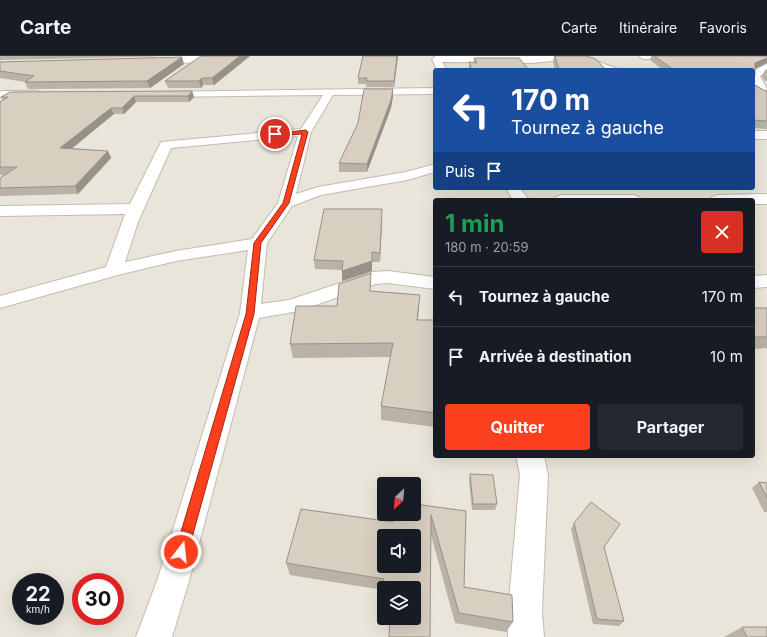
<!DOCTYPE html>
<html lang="fr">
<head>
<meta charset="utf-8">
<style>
	body { margin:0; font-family:Inter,sans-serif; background:#242831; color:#f1f3f6; height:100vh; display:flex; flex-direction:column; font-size:15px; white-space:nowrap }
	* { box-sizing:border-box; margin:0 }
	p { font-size:13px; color:#9ea1a6 }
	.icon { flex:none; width:22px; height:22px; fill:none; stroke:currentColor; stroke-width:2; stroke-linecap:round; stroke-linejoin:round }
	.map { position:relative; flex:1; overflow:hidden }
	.details { position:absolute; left:433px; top:142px; width:322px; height:260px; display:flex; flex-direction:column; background:#171b24; border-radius:4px; box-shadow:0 4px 16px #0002 }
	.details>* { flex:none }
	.top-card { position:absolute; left:433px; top:12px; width:322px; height:122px; border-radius:4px; box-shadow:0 4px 16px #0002; background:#1a4fa0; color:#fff; overflow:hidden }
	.needle { width:26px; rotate:206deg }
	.fabs { position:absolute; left:377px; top:421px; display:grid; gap:8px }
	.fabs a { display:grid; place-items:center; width:44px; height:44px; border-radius:4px; background:#171b24; box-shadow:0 4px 16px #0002; font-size:20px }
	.speed { position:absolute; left:12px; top:517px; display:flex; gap:8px; font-size:20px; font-weight:700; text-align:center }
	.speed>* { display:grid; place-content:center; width:52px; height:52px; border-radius:50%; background:#171b24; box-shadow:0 4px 16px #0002; line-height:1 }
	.speed small { font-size:10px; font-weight:400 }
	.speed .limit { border:6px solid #d22; background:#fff; color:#111 }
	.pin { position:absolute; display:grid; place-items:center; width:34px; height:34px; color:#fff; margin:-17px; border:2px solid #fff; border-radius:50%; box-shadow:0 1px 4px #0007 }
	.me { position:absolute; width:44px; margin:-22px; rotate:16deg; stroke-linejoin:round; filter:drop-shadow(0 0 3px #0008) }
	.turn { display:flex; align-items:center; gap:14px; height:84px; padding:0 12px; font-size:18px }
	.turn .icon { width:52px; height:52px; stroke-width:2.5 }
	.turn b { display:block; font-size:28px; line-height:34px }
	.then { display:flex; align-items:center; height:38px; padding:0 12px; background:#0003; gap:8px; font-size:15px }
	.round { display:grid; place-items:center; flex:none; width:42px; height:42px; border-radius:4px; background:#242831 }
	.headline { display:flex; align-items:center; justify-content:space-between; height:68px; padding:0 12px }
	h1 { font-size:24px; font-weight:700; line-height:30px; color:#1e9e55 }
	.action { display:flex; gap:8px; margin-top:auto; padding:8px 12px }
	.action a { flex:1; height:46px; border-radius:4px; background:#fc3f1d; color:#fff; font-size:16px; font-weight:700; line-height:46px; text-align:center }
	.action a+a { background:#242831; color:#f1f3f6 }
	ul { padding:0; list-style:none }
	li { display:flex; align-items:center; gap:12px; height:60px; padding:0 12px; border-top:1px solid #363941 }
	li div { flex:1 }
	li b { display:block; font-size:15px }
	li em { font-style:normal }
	header { display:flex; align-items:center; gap:24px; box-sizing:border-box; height:56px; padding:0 20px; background:#171b24; border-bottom:1px solid #363941 }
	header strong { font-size:19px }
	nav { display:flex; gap:22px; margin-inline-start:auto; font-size:14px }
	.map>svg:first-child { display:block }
	.residential { fill:#eae5da; fill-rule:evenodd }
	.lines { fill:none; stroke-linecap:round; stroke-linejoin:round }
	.minor-casing { stroke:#c2bbae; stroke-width:2 }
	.minor { fill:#fff; fill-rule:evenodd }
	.wall { fill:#bab2a6 }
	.shaded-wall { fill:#979187 }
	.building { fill:#d8cfc1; stroke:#979187; fill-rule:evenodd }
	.route { fill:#fc3f1d; stroke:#a42913 }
</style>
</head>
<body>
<header>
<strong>Carte</strong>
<nav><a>Carte</a><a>Itinéraire</a><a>Favoris</a></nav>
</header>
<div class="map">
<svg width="767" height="581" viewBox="0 0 767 581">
	<rect width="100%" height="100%" fill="#f6f3ec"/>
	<path class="residential" d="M0 0H767V581H0ZM435 14H753V132H435ZM435 144H753V400H435ZM384 428H414V458H384ZM384 480H414V510H384ZM21 526H55V560H21ZM81 526H115V560H81ZM384 532H414V562H384Z"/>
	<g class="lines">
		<g class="minor-casing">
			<path id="minor" d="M154 0H226C218 8 163 8 151 5L150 3Z
				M436 0H589L588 2 621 14H607L575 3 531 7 442 6 447 14H437L432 3Z
				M639 0H729L725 3H643Z
				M767 8V15L760 20 767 33 762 36 758 35 753 25V15Z
				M435 32V38L333 39 311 76 296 138 318 131 406 116 435 108V116L407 124 321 139 292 150 267 187 261 248 289 244 373 216 388 215 435 221V233L388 227 375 228 299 255 259 262 189 525 172 581H136L157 525 240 257 248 194 176 205 118 219 0 252V240L106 211 125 158 0 160V150L130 148 161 86 301 73 323 39 163 41 158 38 159 36ZM298 80 278 147 252 183 176 195 125 206 138 166 171 92Z
				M0 35H37L42 38 37 41H0Z
				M753 75H767V83H753Z
				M506 132H520L529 144H513Z
				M767 138V148H753V144H709L712 141 717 139Z
				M561 139H634L639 141 642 144H553L556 141Z
				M767 219V231L753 232V220Z
				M516 400H544L548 419 542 556 544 581H508V556L520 419Z"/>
		</g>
		<use href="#minor" class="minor"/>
	</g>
	<path class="wall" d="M0 0H175L0 4Z
		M250 0 214 29H203L201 32H168L165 25Z
		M363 0H398L394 31H366V28H358V22Z
		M554 0H586L606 14H555L553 6Z
		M651 0H767L755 12V19L753 22V14H663L650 4Z
		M474 2 529 14H469V6H474Z
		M0 6 184 8 150 32 28 33 25 26 0 22Z
		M767 13V25H765L762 20 765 14Z
		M753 28 767 36V73L753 72Z
		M393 33V40L391 52 367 116H339V107Z
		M192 35 194 41 189 46H136L124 58H114L71 92 108 95 111 102 78 138 0 140V122L5 119H0V46L3 44 1 41Z
		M382 162 380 206H372V215L342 225V214L315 213 314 204Z
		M371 235 419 253 418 264H435V371L381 364V350L391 301 293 302 290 288 337 250Z
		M753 252H767V294L766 292 753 293Z
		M470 418 497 448 495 454H472L469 425Z
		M759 426 767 427V456H764L752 432Z
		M466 455 464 531 513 566 506 576 455 567 431 479 414 562 384 532V555L381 554V543L383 534 290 519 286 507 393 466Z
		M574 467 604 491 624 565 619 570 593 568 571 473Z
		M742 571 767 581H724Z"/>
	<path class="shaded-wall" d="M240 0H250L214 29 212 22Z
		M397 0H398L394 31V25Z
		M182 1 184 8 150 32 147 25Z
		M767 2V7L752 14 755 7Z
		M202 22 203 29 201 32 199 25Z
		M393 33V40L391 52 367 116V108Z
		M192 35 194 41 189 46 188 40Z
		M134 40 136 46 124 58 122 52Z
		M111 52 114 58 64 99 60 92Z
		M108 95 111 102 78 138 75 130Z
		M382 153V162L380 206V197Z
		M372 196V215L342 225V215Z"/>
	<path class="building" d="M201 0H240L212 22H202L199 25H165Z
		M363 0H397L394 25H366L367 22H358Z
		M555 0H586L596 3 606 14H559Z
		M654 0H767V2L755 7V19H753V14H674Z
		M182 1 147 25 25 26 34 20 0 15V6Z
		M474 2H519L529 14H472L469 6 477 7Z
		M753 28 767 36V65L753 64Z
		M364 33H393L391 44 367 108 339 107 358 67Z
		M192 35 188 40H134L122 52H111L60 92 108 95 75 130 0 132V122L17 111H0V46L8 41H1L10 36Z
		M324 153H382L380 197 372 196V205L342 215 343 205 314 204Z
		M371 217 370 235 420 239 417 264H435V357L381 350 393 287 290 288 296 250H337L339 228Z
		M753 252H767V281H753Z
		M470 418 493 419 497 448H473Z
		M759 426 767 427V442Z
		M591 446 620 468 604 491 624 565 597 563 574 467Z
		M414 448 466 455 464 531 512 539 513 566 459 557 431 459 430 581H389L390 562H414V532H384V544L381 543 384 523 286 507 301 453 393 466 394 458H414ZM384 480H414V510H384Z
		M742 571H767V581H747Z"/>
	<path class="route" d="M306 74 308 76 289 147 261 187 254 258 188 496 186 500 181 502 177 500 175 496 246 258 254 187 283 147 302 78 275 80 272 78Z"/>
</svg>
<div class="fabs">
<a><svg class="needle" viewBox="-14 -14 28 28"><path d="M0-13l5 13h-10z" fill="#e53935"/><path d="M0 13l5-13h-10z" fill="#9ea1a6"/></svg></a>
<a><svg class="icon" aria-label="sound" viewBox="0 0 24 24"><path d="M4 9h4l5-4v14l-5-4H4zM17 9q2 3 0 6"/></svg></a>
<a><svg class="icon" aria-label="layers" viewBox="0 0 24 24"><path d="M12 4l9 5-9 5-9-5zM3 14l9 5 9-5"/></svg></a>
</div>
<div class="speed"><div>22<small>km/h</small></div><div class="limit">30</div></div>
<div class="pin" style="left:275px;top:78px;background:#d93025"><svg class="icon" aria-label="arrive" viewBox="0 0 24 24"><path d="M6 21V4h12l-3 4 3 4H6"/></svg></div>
<svg class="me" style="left:181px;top:496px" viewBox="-20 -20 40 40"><circle r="17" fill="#fc3f1d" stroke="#fff" stroke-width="3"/><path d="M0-11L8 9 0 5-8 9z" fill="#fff"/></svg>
<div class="top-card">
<div class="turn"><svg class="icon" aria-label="left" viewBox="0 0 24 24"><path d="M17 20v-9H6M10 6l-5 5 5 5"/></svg><div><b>170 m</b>Tournez à gauche</div></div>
<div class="then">Puis<svg class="icon" aria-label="arrive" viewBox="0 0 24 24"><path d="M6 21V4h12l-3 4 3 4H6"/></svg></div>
</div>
<section class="details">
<div class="headline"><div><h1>1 min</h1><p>180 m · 20:59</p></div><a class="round" style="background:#d93025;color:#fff"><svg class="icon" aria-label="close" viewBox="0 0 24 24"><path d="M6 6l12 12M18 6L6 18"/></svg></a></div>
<ul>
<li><svg class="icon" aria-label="left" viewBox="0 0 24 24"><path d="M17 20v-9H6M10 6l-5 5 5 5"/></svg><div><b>Tournez à gauche</b></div><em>170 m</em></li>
<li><svg class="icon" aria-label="arrive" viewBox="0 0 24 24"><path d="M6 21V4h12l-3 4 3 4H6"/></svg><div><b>Arrivée à destination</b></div><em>10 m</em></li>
</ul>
<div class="action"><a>Quitter</a><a>Partager</a></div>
</section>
</div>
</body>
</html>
